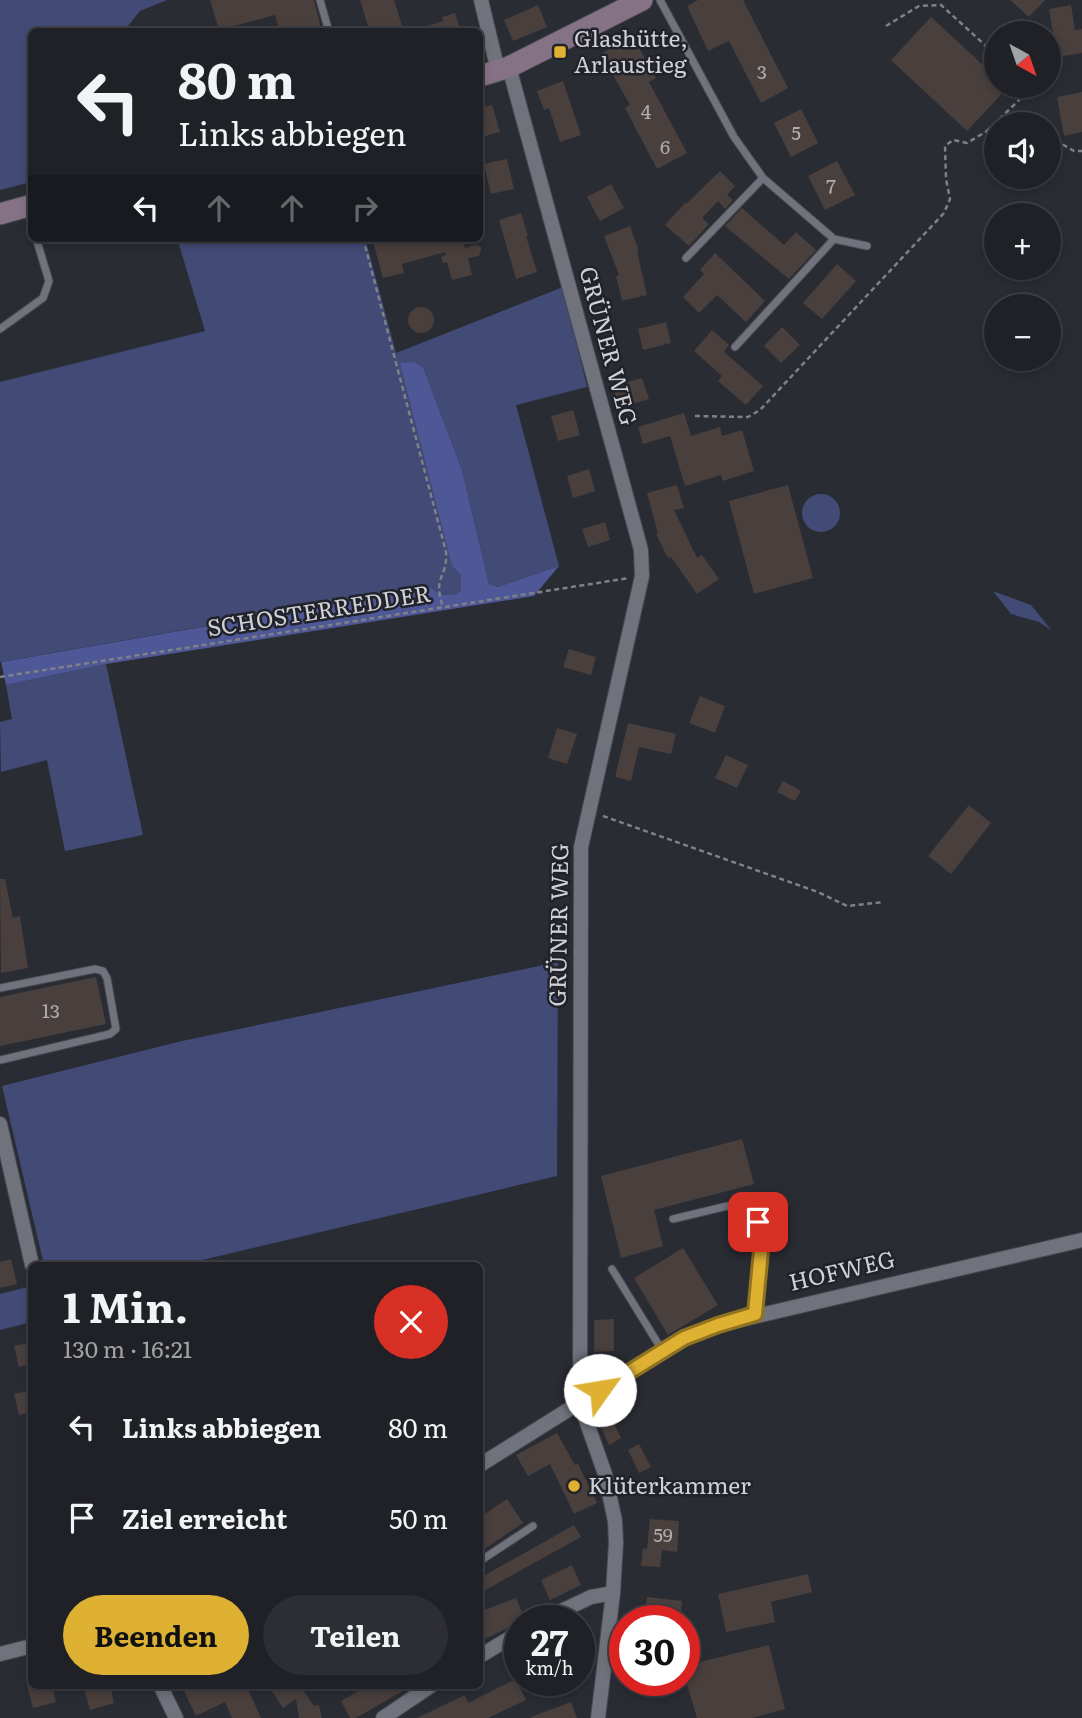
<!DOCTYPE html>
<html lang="de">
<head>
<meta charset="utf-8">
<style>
	body { margin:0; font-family:Literata,serif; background:#2d2e33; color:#f1f3f6; height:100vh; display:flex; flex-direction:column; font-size:26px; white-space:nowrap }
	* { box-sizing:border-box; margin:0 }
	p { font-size:23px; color:#a2a3a7 }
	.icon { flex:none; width:38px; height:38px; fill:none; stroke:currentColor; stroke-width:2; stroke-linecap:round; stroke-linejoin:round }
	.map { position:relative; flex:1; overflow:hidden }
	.drawer { position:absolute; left:28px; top:1262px; width:455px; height:427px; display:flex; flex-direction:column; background:#202127; border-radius:10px; box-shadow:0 4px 10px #0003,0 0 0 2px #3d3e44 }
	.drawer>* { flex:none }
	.banner { position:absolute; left:28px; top:28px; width:455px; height:214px; border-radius:10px; box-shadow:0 4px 10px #0003,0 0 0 2px #3d3e44; background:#202127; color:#f1f3f6; overflow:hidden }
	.needle { width:46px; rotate:140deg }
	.fabs { position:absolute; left:984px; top:21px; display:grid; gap:14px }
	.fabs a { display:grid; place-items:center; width:77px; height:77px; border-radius:50%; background:#202127; box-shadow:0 4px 10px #0003,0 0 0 2px #3d3e44; font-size:35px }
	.speed { position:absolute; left:504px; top:1605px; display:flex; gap:14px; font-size:35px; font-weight:700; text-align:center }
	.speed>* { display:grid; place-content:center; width:91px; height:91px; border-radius:50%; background:#202127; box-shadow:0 4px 10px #0003,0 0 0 2px #3d3e44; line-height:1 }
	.speed small { font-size:18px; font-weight:400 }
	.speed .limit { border:10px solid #d22; background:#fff; color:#111 }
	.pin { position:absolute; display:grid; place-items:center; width:60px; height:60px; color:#fff; margin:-30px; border-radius:14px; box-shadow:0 4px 10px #0006 }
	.me { position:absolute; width:77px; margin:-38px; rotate:58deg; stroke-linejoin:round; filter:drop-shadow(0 0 5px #0008) }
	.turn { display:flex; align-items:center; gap:24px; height:147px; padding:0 35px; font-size:32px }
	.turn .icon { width:91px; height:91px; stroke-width:2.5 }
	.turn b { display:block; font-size:49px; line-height:60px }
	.lanes { display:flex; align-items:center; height:66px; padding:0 35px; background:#0003; justify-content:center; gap:35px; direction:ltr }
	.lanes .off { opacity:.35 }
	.round { display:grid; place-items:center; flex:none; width:74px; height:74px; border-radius:37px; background:#2d2e33 }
	.head { display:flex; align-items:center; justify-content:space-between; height:119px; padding:0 35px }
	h1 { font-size:42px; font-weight:700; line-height:52px }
	.primary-button { display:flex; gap:14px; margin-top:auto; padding:14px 35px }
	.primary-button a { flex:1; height:80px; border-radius:42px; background:#deb133; color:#111; font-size:28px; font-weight:700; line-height:80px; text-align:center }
	.primary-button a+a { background:#2d2e33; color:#f1f3f6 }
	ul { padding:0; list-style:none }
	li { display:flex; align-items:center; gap:21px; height:91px; padding:0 35px }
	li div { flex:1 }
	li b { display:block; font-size:26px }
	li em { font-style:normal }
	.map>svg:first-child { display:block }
	.green { fill:#424a76 }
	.forest { fill:#4e5896 }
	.building { fill:#493f3d }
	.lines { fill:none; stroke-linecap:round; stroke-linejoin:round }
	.lane-casing { stroke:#484950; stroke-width:9 }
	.street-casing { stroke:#484950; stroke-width:16 }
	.secondary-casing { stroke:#484950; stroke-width:23 }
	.path { stroke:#7f8188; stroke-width:2.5; stroke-dasharray:5 3.5; stroke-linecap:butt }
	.lane { stroke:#70727c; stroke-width:7 }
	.street { stroke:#70727c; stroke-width:14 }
	.secondary { stroke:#857285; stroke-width:21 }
	.route-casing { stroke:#907321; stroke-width:18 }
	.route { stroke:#deb133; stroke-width:12 }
	.poi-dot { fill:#deb133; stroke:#21222a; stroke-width:2.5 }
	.labels { text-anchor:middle; stroke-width:5; stroke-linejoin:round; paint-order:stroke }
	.number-label { font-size:19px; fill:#aeacb0 }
	.poi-label { font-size:23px; fill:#cfd1d6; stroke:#21222a; text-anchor:start }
	.street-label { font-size:23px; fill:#cfd1d6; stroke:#21222a }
</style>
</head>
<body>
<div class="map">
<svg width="1082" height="1718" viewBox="0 0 1082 1718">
	<rect width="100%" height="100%" fill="#2a2c34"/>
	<path class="green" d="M0 0H167L140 11 124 31 32 32 31 182 0 190Z
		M177 238H365L396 353 563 287 587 387 516 405 559 566 498 587 489 584 462 470 423 367 414 362 461 575V590L457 594 441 595 430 587 0 662V382L205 331Z
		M802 513a19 19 0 1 1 38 0a19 19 0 1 1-38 0Z
		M993 591 1031 605 1052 631 1039 622 1011 614Z
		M106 664 143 835 65 851 47 760 1 772 0 722 12 719 6 685Z
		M558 962 557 1176 181 1265H44L2 1086 182 1041Z
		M31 1286V1322L0 1330V1294Z"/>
	<path class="forest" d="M414 362 423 367 462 470 489 584 498 587 559 566 534 596 106 664 6 685 1 662 430 587 441 595 457 594 461 590V575L452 565 400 363Z"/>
	<path class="building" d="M210 0H314L322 32H280L275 15 219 30Z
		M360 0H394L404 32H370Z
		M698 0H743L788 88 761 103 729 41 708 51 687 6Z
		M1010 0H1045L1029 17Z
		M538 5 547 27 513 41 504 20Z
		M1071 5 1075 30 1082 29V53L1057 57 1049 9Z
		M455 13 461 32H419L418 29 443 21 442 17Z
		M931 17 996 77V86H1009L967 131 891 60Z
		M632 36 656 78 649 82 687 153 657 169 625 108 630 105 601 54Z
		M563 81 581 135 560 142 549 108 544 110 537 91Z
		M1082 92V132L1064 136 1057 97Z
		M492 105 500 132 482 137 480 108Z
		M801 109 818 143 791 157 774 123Z
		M507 159 514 189 491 194 484 164Z
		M837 161 855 195 825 210 808 176Z
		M720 171 735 186 727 195 733 200 725 209 718 201 702 218 709 224 689 246 665 225 685 203 686 204Z
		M611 184 624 208 600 221 587 197Z
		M742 208 784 245 796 232 816 250 789 279 725 226Z
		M521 213 528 236H526L537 272 516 279 499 220Z
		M630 226 639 251H637L647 295 622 301 616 276 619 275 604 236Z
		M372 238H462L465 248 475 245 481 247V250L479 256 468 258 472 275 452 280 447 262 443 263 441 257 446 255 445 252 402 264 404 273 383 278Z
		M715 253 765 301 746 322 717 295 699 313 683 297 704 274 700 270Z
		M837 264 856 281 822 319 803 303Z
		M408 320a13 13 0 1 1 26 0a13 13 0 1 1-26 0Z
		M666 322 671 343 643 350 638 329Z
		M782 327 800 345 781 363 764 346Z
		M712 330 729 345 724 352 763 386 746 405 718 381 722 376 694 351Z
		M642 378 649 399 619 408 613 386Z
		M573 410 580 435 558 441 551 416Z
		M684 413 691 436 720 427 722 436 742 430 754 471 723 481 721 475 685 486 670 436 643 444 638 427Z
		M589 469 595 491 573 498 567 476Z
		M677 485 684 508 674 510 697 558 702 555 719 579 697 594 671 557 668 558 656 534 658 533 647 493Z
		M788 485 813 578 754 594 729 501Z
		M605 522 610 540 588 547 582 529Z
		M569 649 596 657 591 675 563 667Z
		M700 696 725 706 715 733 689 723Z
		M628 723 676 734 671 754 639 747 631 781 615 777Z
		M557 728 577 734 567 764 548 758Z
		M726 755 748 765 737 788 715 778Z
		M783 781 801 791 795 801 777 792Z
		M969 805 991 823 951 874 928 856Z
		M0 879H5L13 918 20 916 28 968 1 973Z
		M96 977 106 1024 0 1046V997Z
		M742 1139 754 1184 654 1210 663 1246 621 1258 601 1176Z
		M683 1248 718 1305 668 1335 634 1278Z
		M11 1259 17 1284 0 1288V1262Z
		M614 1319V1351L594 1352V1320Z
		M32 1342V1363L19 1367 14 1346Z
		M32 1390V1412L19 1415 14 1394Z
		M617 1398 623 1412 611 1418 621 1438 609 1445 593 1410Z
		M557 1433 575 1465 578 1464 597 1503 574 1514 550 1464 528 1476 516 1455Z
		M639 1444 651 1467 639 1473 628 1450Z
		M507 1499 523 1523 480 1552V1517Z
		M650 1519 679 1521 677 1552 662 1550 660 1567 641 1566 643 1548 647 1549Z
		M574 1525 581 1537 480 1593V1578Z
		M572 1565 581 1585 550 1600 541 1580Z
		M808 1574 812 1592 771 1602 775 1622 726 1632 718 1594Z
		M647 1597 682 1601 680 1620H644Z
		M516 1598 525 1620 480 1641V1612Z
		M769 1645 785 1709 752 1718H697L684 1674V1666Z
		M516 1679 526 1700 488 1718H417L465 1695 468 1703Z
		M27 1685H52L56 1702 33 1708Z
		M83 1685H110L114 1703 90 1710Z
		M196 1685H246L261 1718H232L225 1702 196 1716 184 1691Z
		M268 1685H300L314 1706 319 1705 322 1718H299L296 1699 283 1708Z
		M369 1685H413L356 1718H350L341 1701Z
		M571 1702 577 1718H531V1717Z"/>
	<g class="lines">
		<g class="lane-casing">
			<path id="lane" d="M320 0 329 32
				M660 0 734 137 763 178 834 239 867 246
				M27 211 32 224
				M686 258 763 178
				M0 329 43 298 49 281 36 238
				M735 347 834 239
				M0 988 95 969 103 971 107 978 116 1029 110 1034 0 1060
				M673 1219 727 1206 743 1210 758 1222 762 1240 755 1314
				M612 1269 662 1350
				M480 1561 533 1526
				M537 1680 541 1687"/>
		</g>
		<g class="street-casing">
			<path id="street" d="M481 0 498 71
				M509 67 641 550 642 576 581 847 580 1403 605 1474 615 1521 616 1543 613 1593 598 1718
				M0 1124 32 1265
				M480 1465 662 1351 684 1338 718 1325 1082 1240
				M542 1620 591 1597 613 1593
				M0 1654 32 1646
				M480 1656 520 1632
				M160 1685 176 1718
				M383 1718 432 1685"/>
		</g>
		<g class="secondary-casing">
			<path id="secondary" d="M480 76 509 67 642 0
				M0 214 32 205"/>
		</g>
		<path class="path" d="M886 26 919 6 941 5 996 55
			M987 131 1019 100 1017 86
			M1048 136 1074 151H1082
			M363 238 446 552C448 578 432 576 443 607
			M695 416 748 417 760 410 944 213 950 199 946 179 945 146 953 140 967 143 987 131H996
			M0 677 629 578
			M603 816 818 892 847 906 884 902"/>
		<use href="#lane" class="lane"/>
		<use href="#street" class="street"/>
		<use href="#secondary" class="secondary"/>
	</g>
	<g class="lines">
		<g class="route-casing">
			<path id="route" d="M600 1390 684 1338 718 1325 755 1314 762 1240 758 1222"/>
		</g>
		<use href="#route" class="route"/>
	</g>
	<g class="poi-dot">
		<rect x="553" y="45" width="14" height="14" rx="3.5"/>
		<circle cx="574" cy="1486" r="7"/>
	</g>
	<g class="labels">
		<g class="number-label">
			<text x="762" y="79">3</text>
			<text x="646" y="119">4</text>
			<text x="796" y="140">5</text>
			<text x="665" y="154">6</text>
			<text x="831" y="193">7</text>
			<text x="51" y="1018">13</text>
			<text x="663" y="1542">59</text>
		</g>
		<g class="poi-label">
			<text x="574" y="47">Glashütte,<tspan x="574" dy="26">Arlaustieg</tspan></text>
			<text x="588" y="1494">Klüterkammer</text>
		</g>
		<g class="street-label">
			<text transform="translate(608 346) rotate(75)" y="8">GRÜNER WEG</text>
			<text transform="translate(319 611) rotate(-9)" y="8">SCHOSTERREDDER</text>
			<text transform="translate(559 925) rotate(-89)" y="8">GRÜNER WEG</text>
			<text transform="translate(842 1271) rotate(-13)" y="8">HOFWEG</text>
		</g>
	</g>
</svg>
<div class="fabs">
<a><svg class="needle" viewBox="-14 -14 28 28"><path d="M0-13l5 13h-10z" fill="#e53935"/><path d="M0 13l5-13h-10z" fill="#a2a3a7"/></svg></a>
<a><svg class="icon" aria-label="sound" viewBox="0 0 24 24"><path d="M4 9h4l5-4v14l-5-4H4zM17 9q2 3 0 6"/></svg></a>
<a>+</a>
<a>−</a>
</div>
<div class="speed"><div>27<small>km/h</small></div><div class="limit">30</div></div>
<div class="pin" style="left:758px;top:1222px;background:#d93025"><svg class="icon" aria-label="arrive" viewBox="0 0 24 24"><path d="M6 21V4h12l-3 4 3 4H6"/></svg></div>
<svg class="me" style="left:600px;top:1390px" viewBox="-20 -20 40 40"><circle r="19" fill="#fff"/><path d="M0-13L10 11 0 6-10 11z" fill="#deb133"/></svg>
<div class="banner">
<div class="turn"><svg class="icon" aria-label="left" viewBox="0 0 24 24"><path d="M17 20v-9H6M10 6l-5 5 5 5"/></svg><div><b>80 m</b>Links abbiegen</div></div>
<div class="lanes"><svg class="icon" aria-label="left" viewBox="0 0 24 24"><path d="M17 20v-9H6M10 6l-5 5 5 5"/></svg><svg class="icon off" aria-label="ahead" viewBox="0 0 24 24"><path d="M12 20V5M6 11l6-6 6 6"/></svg><svg class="icon off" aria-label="ahead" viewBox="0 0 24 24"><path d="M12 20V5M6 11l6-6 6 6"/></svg><svg class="icon off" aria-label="right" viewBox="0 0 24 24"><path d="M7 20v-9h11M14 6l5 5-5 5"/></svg></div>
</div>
<section class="drawer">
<div class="head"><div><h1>1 Min.</h1><p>130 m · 16:21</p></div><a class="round" style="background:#d93025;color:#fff"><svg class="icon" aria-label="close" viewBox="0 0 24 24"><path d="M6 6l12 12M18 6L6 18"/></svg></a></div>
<ul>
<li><svg class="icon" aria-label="left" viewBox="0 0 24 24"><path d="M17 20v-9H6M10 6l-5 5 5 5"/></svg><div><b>Links abbiegen</b></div><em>80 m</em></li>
<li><svg class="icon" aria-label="arrive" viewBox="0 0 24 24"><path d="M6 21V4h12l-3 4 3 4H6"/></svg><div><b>Ziel erreicht</b></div><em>50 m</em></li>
</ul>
<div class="primary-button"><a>Beenden</a><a>Teilen</a></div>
</section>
</div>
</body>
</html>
